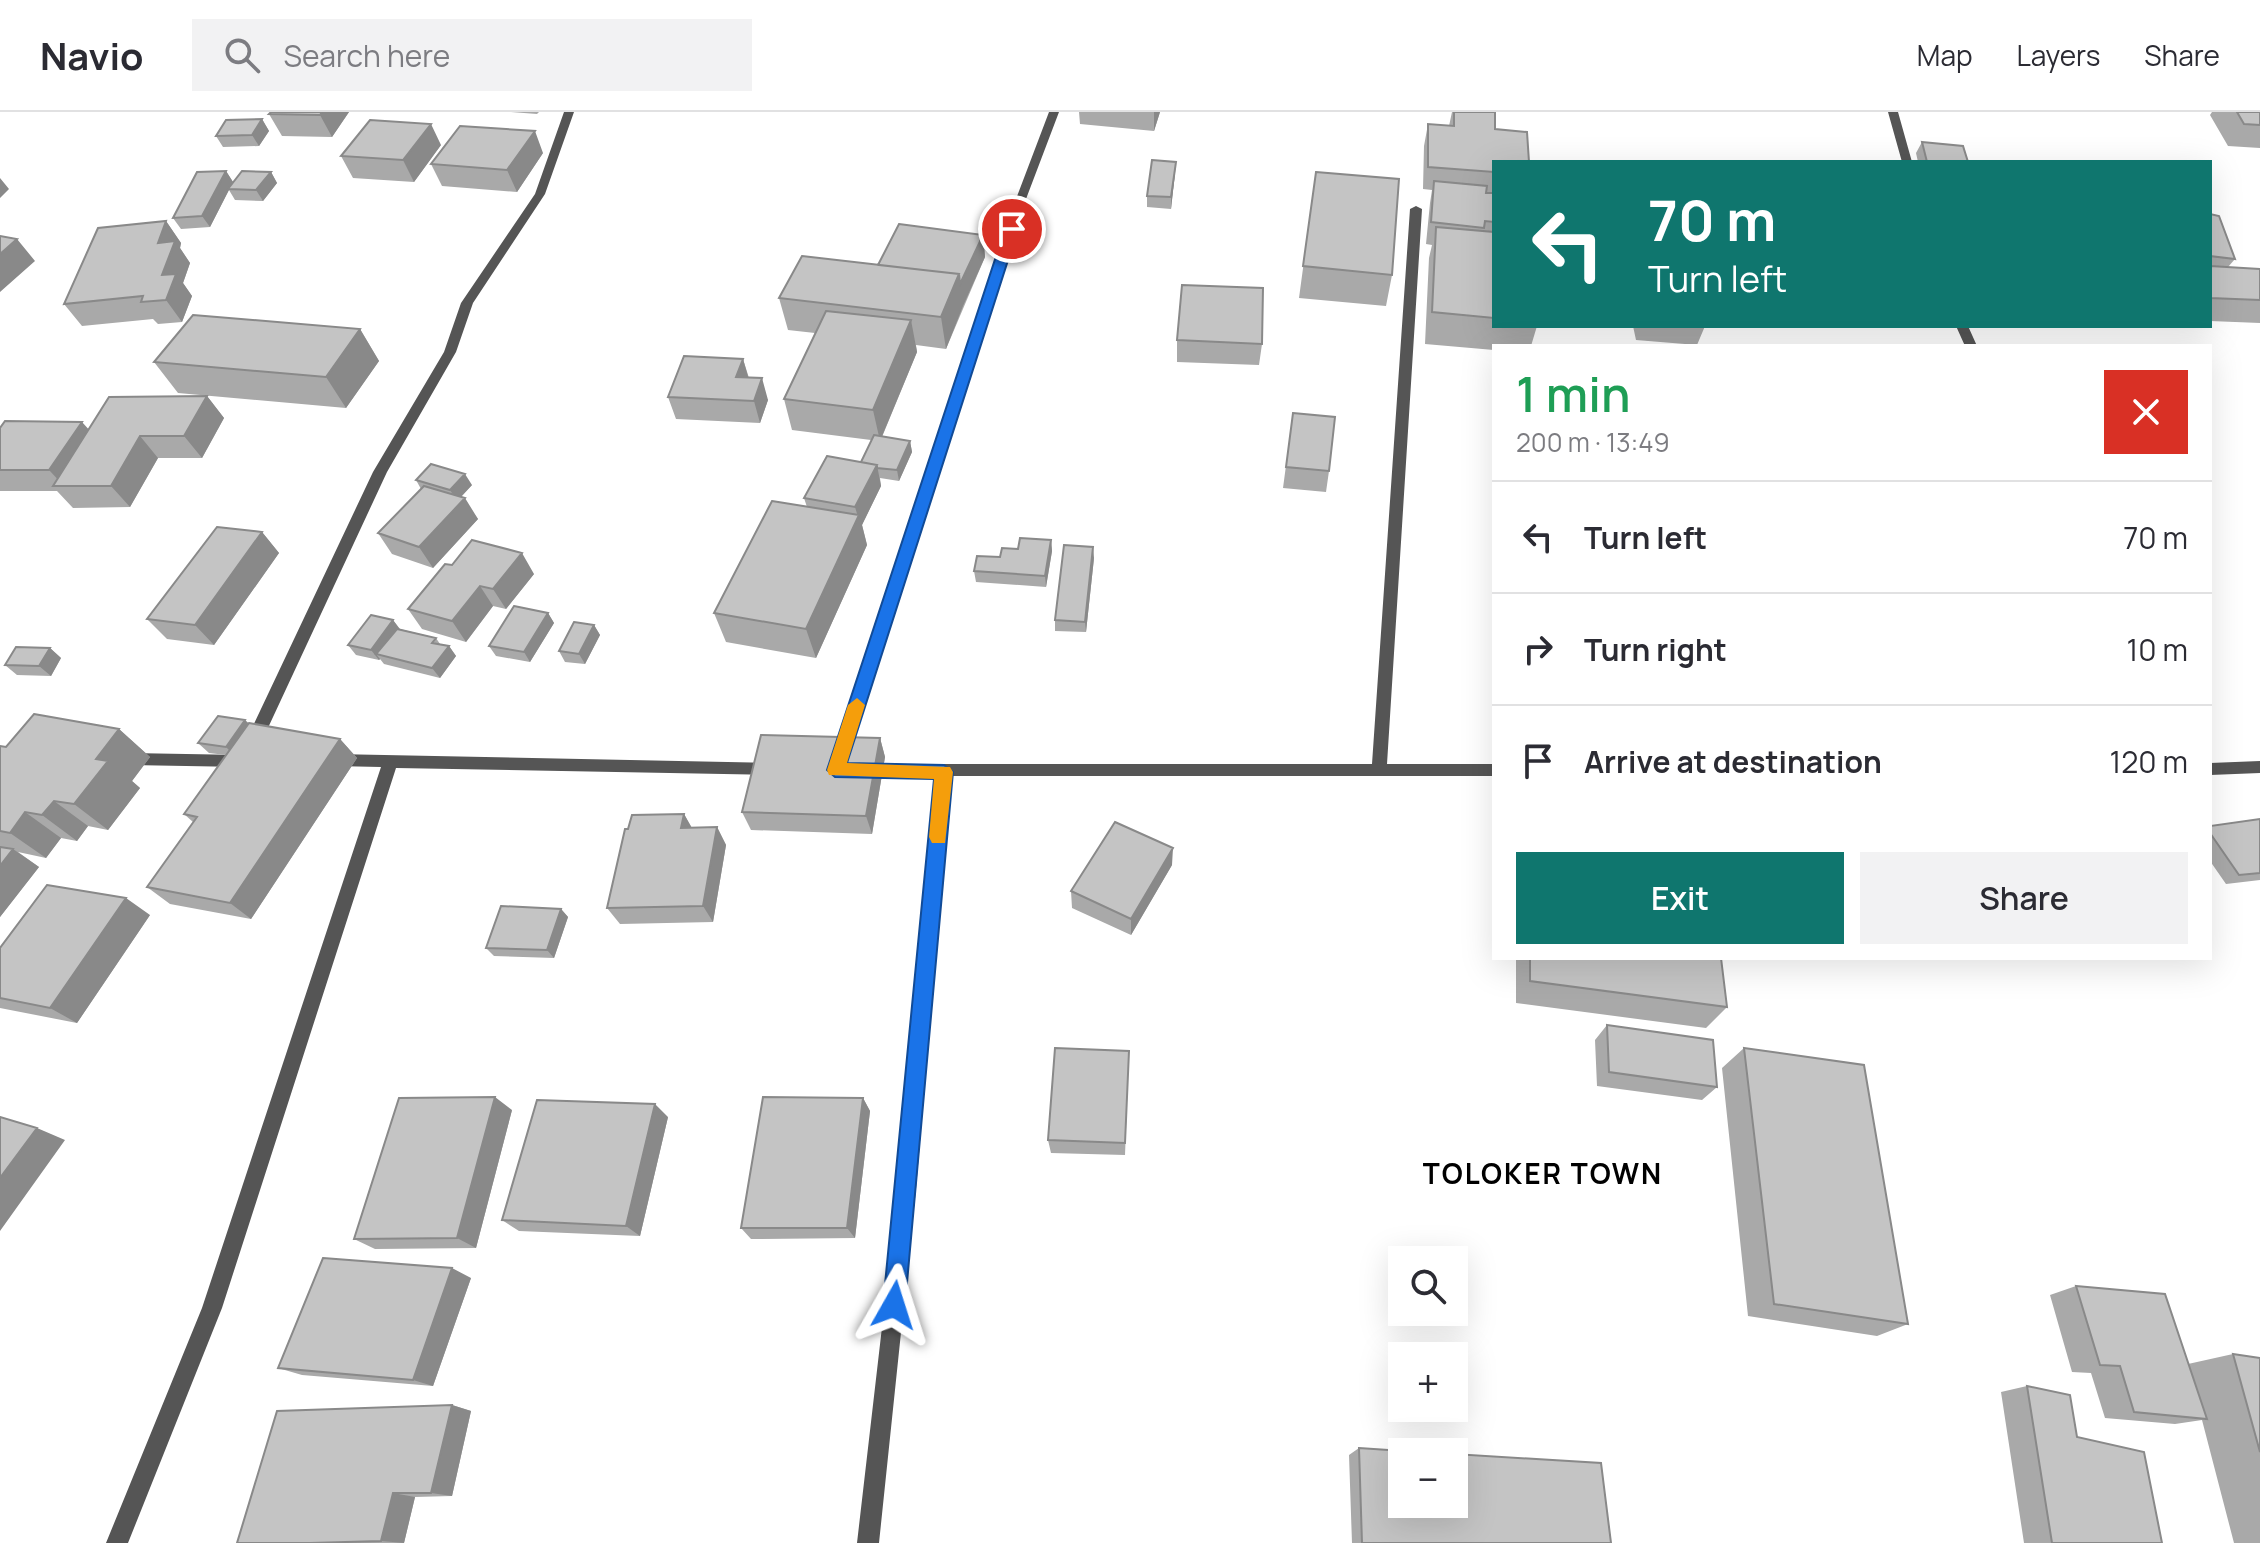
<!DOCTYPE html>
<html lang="en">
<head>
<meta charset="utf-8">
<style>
	body { margin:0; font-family:Manrope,sans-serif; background:#f2f2f3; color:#2b2b33; height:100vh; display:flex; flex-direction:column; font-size:30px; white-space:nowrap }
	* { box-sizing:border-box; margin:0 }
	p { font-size:26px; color:#7c7c81 }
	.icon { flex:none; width:44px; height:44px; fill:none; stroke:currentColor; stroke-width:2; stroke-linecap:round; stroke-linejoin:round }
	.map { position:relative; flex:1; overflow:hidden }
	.panel { position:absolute; left:1492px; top:232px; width:720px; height:616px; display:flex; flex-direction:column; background:#fff; border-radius:0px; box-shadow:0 8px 32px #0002 }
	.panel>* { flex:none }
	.banner { position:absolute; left:1492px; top:48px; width:720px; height:168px; border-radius:0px; box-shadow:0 8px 32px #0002; background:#0f766e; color:#fff; overflow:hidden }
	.tools { position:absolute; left:1388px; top:1134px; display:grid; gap:16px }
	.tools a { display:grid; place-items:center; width:80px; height:80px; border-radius:0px; background:#fff; box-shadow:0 8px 32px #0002; font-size:40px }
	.pin { position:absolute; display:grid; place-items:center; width:68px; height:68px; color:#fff; margin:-34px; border:4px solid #fff; border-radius:50%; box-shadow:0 2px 8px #0007 }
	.me { position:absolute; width:88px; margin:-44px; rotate:6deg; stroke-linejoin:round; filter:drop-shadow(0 0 6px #0008) }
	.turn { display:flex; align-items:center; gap:28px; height:168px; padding:0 24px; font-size:36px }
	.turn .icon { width:104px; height:104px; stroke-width:2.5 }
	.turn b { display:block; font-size:56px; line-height:68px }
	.round { display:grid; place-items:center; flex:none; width:84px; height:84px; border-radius:0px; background:#f2f2f3 }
	.overview { display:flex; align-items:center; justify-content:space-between; height:136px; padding:0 24px }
	h1 { font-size:48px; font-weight:600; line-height:60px; color:#1e9e55 }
	.primary-button { display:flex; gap:16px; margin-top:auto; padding:16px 24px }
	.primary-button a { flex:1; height:92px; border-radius:0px; background:#0f766e; color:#fff; font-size:32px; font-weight:600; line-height:92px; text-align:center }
	.primary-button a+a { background:#f2f2f3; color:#2b2b33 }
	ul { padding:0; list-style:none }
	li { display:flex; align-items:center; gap:24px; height:112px; padding:0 24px; border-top:2px solid #e1e1e2 }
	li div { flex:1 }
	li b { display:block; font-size:30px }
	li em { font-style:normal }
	header { display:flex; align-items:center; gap:48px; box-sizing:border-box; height:112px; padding:0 40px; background:#fff; border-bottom:2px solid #e1e1e2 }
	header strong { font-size:38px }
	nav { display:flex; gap:44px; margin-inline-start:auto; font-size:28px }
	.search { width:560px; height:72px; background:#f2f2f3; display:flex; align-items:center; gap:20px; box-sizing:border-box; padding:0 28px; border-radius:0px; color:#7c7c81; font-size:30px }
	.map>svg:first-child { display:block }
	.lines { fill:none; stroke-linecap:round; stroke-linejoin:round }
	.minor { fill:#555; fill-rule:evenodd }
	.wall { fill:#a9a9a9 }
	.shaded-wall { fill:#898989 }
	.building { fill:#c4c4c4; stroke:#898989; stroke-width:2 }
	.route { fill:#1a73e8; stroke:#114b97; stroke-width:2 }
	.slow { fill:#f59e0b }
	.labels { text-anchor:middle; stroke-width:6; stroke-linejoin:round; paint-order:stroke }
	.district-label { font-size:28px; font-weight:bold; letter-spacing:2px; fill:#000; stroke:#fff }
</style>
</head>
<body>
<header>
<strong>Navio</strong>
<div class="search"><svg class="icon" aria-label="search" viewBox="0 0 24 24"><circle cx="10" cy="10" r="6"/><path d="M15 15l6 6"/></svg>Search here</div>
<nav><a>Map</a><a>Layers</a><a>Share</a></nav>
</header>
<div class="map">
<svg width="2260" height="1431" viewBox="0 0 2260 1431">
	<rect width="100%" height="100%" fill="#fff"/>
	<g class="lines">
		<path class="minor" d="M564 0H574L545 82 473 191 456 240 387 360 260 633 257 637H247L244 633 373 360 444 240 461 191 535 82Z
			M1049 0H1059L1026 87 848 644 845 648H835L832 644 1016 87Z
			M1888 0H1898L1912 50H1902Z
			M1416 94 1422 97 1387 652H1494V664H951L916 1077 879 1431H857L898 1077 936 664H861L856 663 853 658 856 653 861 652H1372L1410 97Z
			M1956 214H1968L1977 234H1965Z
			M130 641 242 643 247 645 250 649 247 653 242 655 130 653 125 651 122 647 125 643Z
			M334 642 774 651 779 652 782 657 779 662 774 663 396 656 222 1196 128 1431H106L202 1196 381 655 334 654 329 652 326 648 329 644Z
			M2260 649V661L2210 663V651Z"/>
	</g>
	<path class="wall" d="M271 0H349L332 25 282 24 269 2Z
		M511 0H539L537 2Z
		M1079 0H1160L1154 19 1080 12Z
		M1452 0H1495L1494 214H1537L1531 234H1494V238L1425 232 1429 146 1432 133 1426 132 1430 91 1432 78 1423 77 1424 34 1428 12 1449 14Z
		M2212 0H2260V36L2228 34 2210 3Z
		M262 7 269 19 259 34 223 35 216 24Z
		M1922 30 1968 50H1918L1916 41Z
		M441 33 414 70 353 66 341 44Z
		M543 41 517 80 442 74 431 52Z
		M226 59 233 70 231 73 271 60 277 71 263 89 235 88 229 78 210 115 181 117 173 106Z
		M1316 60 1392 163 1386 194 1299 186Z
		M1175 61 1171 97 1147 95V84Z
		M2210 102 2235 147 2228 155 2260 157V211L2210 209Z
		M166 109 181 131 180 136 190 151 183 171 192 184 182 210 158 212 153 207 82 214 64 192Z
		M983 123 985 145 946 237 916 233 917 240 882 325 910 329 912 340 899 369 880 366 881 374 862 413 867 433 816 546 726 530 714 501 807 395 804 386 861 350 871 328 792 318 784 287 815 221 788 218 779 186 878 153Z
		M1633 214H1705L1697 233 1636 228Z
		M360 217 379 249 346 296 178 281 154 250Z
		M1177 228 1262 232 1259 253 1177 250Z
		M743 247 749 266 768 288 760 311 676 307 668 285Z
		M207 284 224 306 202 346H158L130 395 73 396 57 379H0V316L89 318Z
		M1293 301 1329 359 1326 380 1283 376Z
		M416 368 472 373 461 385 478 407 433 456 392 442 378 421 421 377Z
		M262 420 279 441 214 533 167 527 147 507Z
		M1051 428 1052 439 1046 475 976 470 974 459 1018 437Z
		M1094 446 1086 520 1055 519V508Z
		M445 452 534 462 506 497 493 494 466 530 422 517 408 497Z
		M548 501 554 511 530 550 496 544 489 534Z
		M393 508 400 517 436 526 440 532 449 534 456 544 440 566 384 552 380 547 379 548 356 543 348 533Z
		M594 513 600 523 585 552 565 550 559 539Z
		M50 536 61 546 51 564 17 563 5 553Z
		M249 612 340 627 357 646 251 807 170 792 147 775 193 710 184 702 226 643 209 641 198 631Z
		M119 617 150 645 132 669 140 676 108 718 88 714 77 729 61 726 46 746 18 740 39 755 0 805V634L6 635Z
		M880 626 885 645 872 722 751 718 742 700Z
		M684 702 692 716 717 715 726 733 713 810 620 812 607 796 628 717Z
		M2260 707V768L2226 772 2210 749V714Z
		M1172 753 1131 823 1072 796 1071 779Z
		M561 797 568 805 554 846 494 844 486 836Z
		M150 803 77 911 0 896V836Z
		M1516 846H1721L1727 895 1706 916 1516 891Z
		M1607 913 1717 975 1702 988 1597 974 1595 928Z
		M1744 936 1908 1212 1877 1224 1748 1204 1722 956Z
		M1129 939 1125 1043 1051 1041 1048 1028Z
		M863 986 870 999 855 1126 751 1127 741 1116Z
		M512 998 476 1136 375 1137 354 1127Z
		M668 1005 640 1124 519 1119 502 1108Z
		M471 1166 433 1274 302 1263 278 1256Z
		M2076 1174 2188 1252 2233 1242 2260 1246V1431H2234L2202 1308 2175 1312 2105 1306 2091 1261 2072 1260 2050 1183Z
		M2027 1274 2077 1325 2162 1431H2024L2001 1280Z
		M452 1293 471 1299 452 1384 415 1385 404 1431H237Z
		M1359 1336 1611 1431H1352L1349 1343Z"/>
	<path class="shaded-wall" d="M322 0H349L332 25 320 3Z
		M1154 0H1160L1154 19Z
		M262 7 269 19 259 34 252 23Z
		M431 12 441 33 414 70 403 48Z
		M535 19 543 41 517 80 507 58Z
		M1176 50 1175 61 1171 97V85Z
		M226 59 233 70 210 115 202 104Z
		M271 60 277 71 263 89 256 78Z
		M0 66 9 77 0 86Z
		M166 109 181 131 180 136 190 151 183 171 192 184 182 210 166 188 162 163 158 131Z
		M983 123 985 145 963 194 960 172Z
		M17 127 35 149 0 180V142Z
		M959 162 963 194 946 237 941 205Z
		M911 208 917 240 880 329 873 298Z
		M360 217 379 249 346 296 326 265Z
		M743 247 749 268 736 265Z
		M762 266 768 288 760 311 754 289Z
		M207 284 224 306 202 346 184 324Z
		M82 310 101 331 64 374 49 358Z
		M140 324 158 346 130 395 111 374Z
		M910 329 912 340 899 369 897 358Z
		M877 353 881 374 862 413 867 433 816 546 806 517 858 405 855 395Z
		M465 362 472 373 457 389 450 378Z
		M465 386 478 407 433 456 419 435Z
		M262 420 279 441 214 533 195 513Z
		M1051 428 1052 439 1046 475 1045 464Z
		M1093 435 1094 446 1086 520 1085 510Z
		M522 441 534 462 506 497 493 477Z
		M480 474 493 494 466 530 452 509Z
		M548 501 554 511 530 550 524 540Z
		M393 508 401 519 376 542 380 547 379 548 371 538Z
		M594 513 600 523 585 552 579 542Z
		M449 534 456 544 440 566 432 556Z
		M50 536 61 546 51 564 39 554Z
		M245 608 255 617 236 645 226 635Z
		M119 617 150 645 132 669 140 676 108 718 74 692 96 647Z
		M880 626 885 645 872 722 866 704Z
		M340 627 357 646 251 807 230 791Z
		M54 689 88 714 77 729 42 703Z
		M25 700 61 726 46 746 10 721Z
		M684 702 694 720 681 716Z
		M717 715 726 733 713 810 703 794Z
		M1173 736 1172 753 1131 823V807Z
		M13 737 39 755 0 805V754Z
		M126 786 150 803 77 911 50 896Z
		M561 797 568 805 554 846 547 838Z
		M495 985 512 998 476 1136 457 1126Z
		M863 986 870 999 855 1126 847 1116Z
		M655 992 668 1005 640 1124 626 1114Z
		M37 1016 65 1028 0 1119V1066Z
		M452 1156 471 1166 433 1274 413 1268Z
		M452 1293 471 1299 452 1384 431 1381Z
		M393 1381 415 1385 404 1431 381 1429Z"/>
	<path class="building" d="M271 0H322L320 3 269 2Z
		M1454 0H1495V17L1527 20 1529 50H1494V60L1428 55V12L1454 14Z
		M2237 0H2260V13L2244 12Z
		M262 7 252 23 216 24 226 8Z
		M370 8 431 12 403 48 341 44Z
		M460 14 535 19 507 58 431 52Z
		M1922 30 1963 34 1968 50H1927Z
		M1152 48 1176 50 1171 85 1147 84Z
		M226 59 202 104 173 106 197 60Z
		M242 59 271 60 256 78 228 77Z
		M1316 60 1399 67 1392 163 1303 154Z
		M1434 69 1487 74 1486 81H1494V110L1485 109 1484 116 1431 110Z
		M2210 102 2219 104 2235 147 2210 144Z
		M166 109 158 131 175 129 162 163 176 162 166 188 141 190 143 184 64 192 98 116Z
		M899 112 983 123 960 172 959 162 878 153Z
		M1436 115 1494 120V206L1432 200Z
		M0 124 17 127 0 142Z
		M802 144 959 162 941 205 779 186Z
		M2210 154 2260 157V188L2210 186Z
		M1182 173 1263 176 1262 232 1177 228Z
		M826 199 911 208 873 298 784 287Z
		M193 203 360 217 326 265 154 250Z
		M684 244 743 247 736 265 762 266 754 289 668 285Z
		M207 284 184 324H140L111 374H53L109 285Z
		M1293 301 1335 305 1329 359 1286 355Z
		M5 309 82 310 49 358H0V316Z
		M874 323 910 329 897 358 877 356V353L861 350Z
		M827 344 877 353 855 395 804 386Z
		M431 352 465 362 450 378 416 368Z
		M424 374 465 386 419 435 378 421Z
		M772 389 859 403 806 517 714 501Z
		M217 415 262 420 195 513 147 507Z
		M1020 426 1051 428 1045 464 974 459 977 444 1000 445 1002 436 1018 437Z
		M472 428 522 441 493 477 480 474 452 509 408 497 445 452 452 453Z
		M1064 433 1093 435 1085 510 1055 508Z
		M514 494 548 501 524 540 489 534Z
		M371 503 393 508 371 538 348 533Z
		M574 510 594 513 579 542 559 539Z
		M397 517 436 526 432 531 449 534 432 556 376 542Z
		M16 535 50 536 39 554 5 553Z
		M34 602 119 617 96 647 108 649 74 692 54 689 42 703 25 700 10 721 0 719V634L6 635Z
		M218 604 245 608 226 635 198 631Z
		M249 611 340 627 230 791 147 775 197 705 184 702Z
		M761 623 880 626 866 704 742 700Z
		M684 702 681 716 717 715 703 794 607 796 625 717H628L632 703Z
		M2260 707V761L2239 763 2210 721V714Z
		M1115 710 1173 736 1131 807 1071 779Z
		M0 735 13 737 0 754Z
		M47 773 126 786 50 896 0 886V836Z
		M501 794 561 797 547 838 486 836Z
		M1530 846H1721L1727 895 1530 869Z
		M1607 913 1713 928 1717 975 1609 960Z
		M1055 936 1129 939 1125 1031 1048 1028Z
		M1744 936 1864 953 1908 1212 1774 1192Z
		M495 985 457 1126 354 1127 399 986Z
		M763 985 863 986 847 1116H741Z
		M537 988 655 992 626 1114 502 1108Z
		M0 1005 37 1016 0 1066Z
		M323 1146 452 1156 413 1268 278 1256Z
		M2076 1174 2165 1182 2207 1307 2134 1300 2120 1254 2100 1253Z
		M2233 1242 2260 1246V1340Z
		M2027 1274 2070 1283 2077 1325 2144 1340 2162 1431H2052Z
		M452 1293 431 1381H393L381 1429 310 1431H237L277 1299Z
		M1359 1336 1418 1340H1402V1392H1454V1342L1601 1351 1611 1431H1362Z"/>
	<path class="route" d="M1012 113 1018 117 847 651 944 653 953 660 905 1193 902 1201 894 1204 886 1201 883 1193 934 667 835 665 827 658 1005 117Z"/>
	<path class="slow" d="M857 586 865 593 847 651 950 655 953 660 945 731H932L929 725 934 667 829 663 827 658 848 593Z"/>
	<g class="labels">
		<g class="district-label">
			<text x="1543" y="1072">TOLOKER TOWN</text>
		</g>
	</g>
</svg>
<div class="tools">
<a><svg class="icon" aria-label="search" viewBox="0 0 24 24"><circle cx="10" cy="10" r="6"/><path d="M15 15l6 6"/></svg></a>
<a>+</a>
<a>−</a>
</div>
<div class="pin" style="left:1012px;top:117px;background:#d93025"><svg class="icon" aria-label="arrive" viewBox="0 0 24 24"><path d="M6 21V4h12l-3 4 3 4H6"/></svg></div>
<svg class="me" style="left:894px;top:1193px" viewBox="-20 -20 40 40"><path d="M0-17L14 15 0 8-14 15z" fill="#1a73e8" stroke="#fff" stroke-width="4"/></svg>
<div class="banner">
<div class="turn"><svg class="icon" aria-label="left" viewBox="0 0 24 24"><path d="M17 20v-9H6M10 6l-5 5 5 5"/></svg><div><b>70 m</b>Turn left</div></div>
</div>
<section class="panel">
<div class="overview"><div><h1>1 min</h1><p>200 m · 13:49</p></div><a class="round" style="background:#d93025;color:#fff"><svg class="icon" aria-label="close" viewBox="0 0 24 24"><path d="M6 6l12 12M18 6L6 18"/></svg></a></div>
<ul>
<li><svg class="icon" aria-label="left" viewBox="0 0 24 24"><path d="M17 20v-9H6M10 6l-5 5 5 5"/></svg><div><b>Turn left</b></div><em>70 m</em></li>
<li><svg class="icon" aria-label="right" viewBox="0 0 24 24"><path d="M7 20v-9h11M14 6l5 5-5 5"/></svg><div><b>Turn right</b></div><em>10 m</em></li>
<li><svg class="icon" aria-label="arrive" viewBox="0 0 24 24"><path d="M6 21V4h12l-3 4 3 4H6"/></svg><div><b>Arrive at destination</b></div><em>120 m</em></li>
</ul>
<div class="primary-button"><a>Exit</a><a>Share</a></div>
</section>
</div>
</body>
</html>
